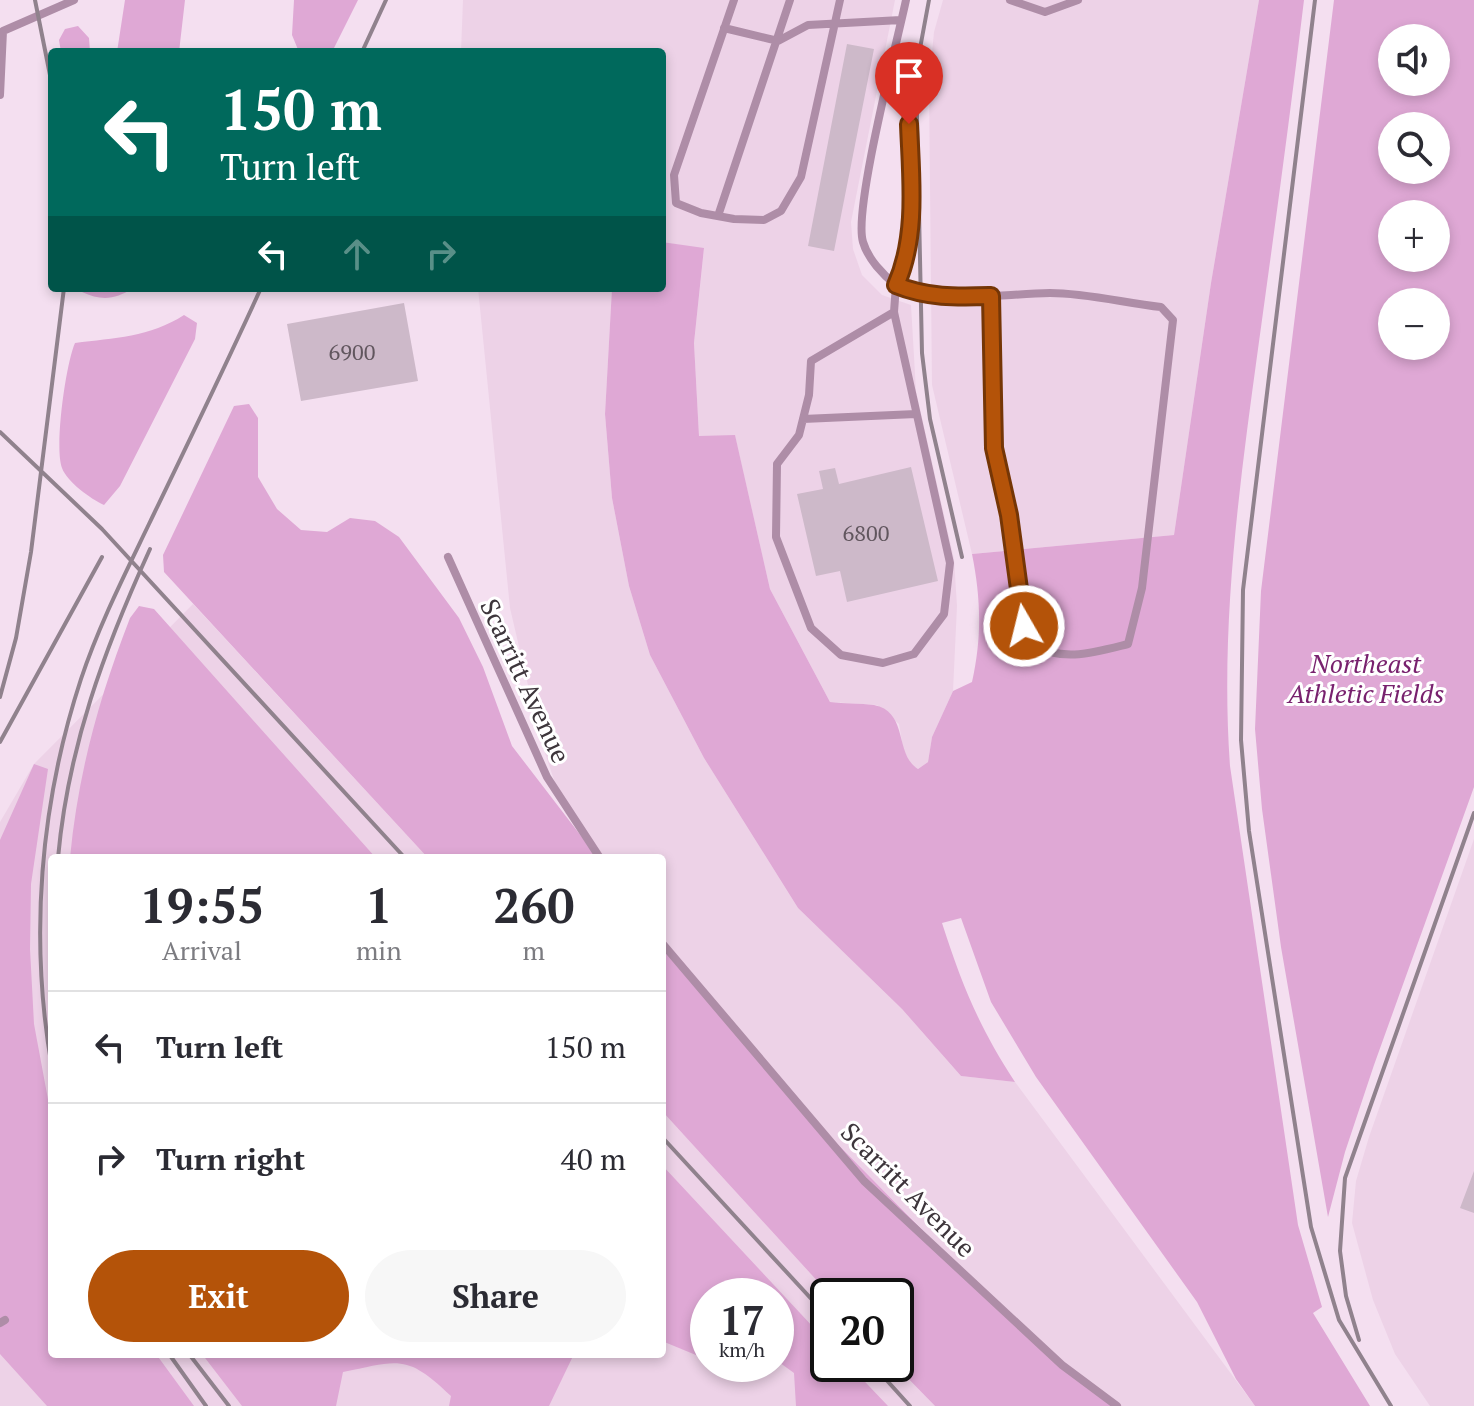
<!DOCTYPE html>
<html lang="en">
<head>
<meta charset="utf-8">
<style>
	body { margin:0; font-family:"PT Serif",serif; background:#f7f7f7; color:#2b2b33; height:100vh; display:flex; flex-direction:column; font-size:30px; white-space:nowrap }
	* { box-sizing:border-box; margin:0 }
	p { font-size:26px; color:#7c7c81 }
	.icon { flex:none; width:44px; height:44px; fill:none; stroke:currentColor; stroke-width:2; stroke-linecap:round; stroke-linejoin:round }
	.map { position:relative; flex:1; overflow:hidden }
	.sheet { position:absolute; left:48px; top:854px; width:618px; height:504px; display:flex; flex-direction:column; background:#fff; border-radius:8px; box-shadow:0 4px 12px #0003 }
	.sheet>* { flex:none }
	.guide { position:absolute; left:48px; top:48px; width:618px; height:244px; border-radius:8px; box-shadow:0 4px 12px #0003; background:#00695c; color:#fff; overflow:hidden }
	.controls { position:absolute; left:1378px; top:24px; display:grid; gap:16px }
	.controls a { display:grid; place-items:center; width:72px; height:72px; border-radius:50%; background:#fff; box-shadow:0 4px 12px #0003; font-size:40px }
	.speed { position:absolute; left:690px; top:1278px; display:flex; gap:16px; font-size:40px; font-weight:700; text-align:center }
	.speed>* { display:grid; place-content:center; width:104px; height:104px; border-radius:50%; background:#fff; box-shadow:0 4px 12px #0003; line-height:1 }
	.speed small { font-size:20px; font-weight:400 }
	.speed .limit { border:4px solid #111; border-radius:12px; background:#fff; color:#111 }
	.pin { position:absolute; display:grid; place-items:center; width:68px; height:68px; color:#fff; margin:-82px -34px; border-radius:50% 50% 50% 0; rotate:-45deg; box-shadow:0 0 8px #0007 }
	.pin .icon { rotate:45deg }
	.me { position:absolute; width:88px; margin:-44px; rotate:352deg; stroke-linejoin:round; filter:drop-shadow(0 0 6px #0008) }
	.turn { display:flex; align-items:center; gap:28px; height:168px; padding:0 40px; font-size:36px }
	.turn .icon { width:104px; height:104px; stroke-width:2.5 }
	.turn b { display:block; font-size:56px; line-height:68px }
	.lanes { display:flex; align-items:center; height:76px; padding:0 40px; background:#0003; justify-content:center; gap:40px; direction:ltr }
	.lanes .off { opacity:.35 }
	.eta { display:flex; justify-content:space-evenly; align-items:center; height:136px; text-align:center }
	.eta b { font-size:48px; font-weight:700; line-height:56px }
	.primary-button { display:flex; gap:16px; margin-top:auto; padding:16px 40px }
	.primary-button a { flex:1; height:92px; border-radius:48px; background:#b45309; color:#fff; font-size:32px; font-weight:700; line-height:92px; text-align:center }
	.primary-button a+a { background:#f7f7f7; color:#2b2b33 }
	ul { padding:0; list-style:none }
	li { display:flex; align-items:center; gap:24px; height:112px; padding:0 40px; border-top:2px solid #e1e1e2 }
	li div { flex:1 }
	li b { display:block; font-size:30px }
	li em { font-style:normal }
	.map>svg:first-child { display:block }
	.built { fill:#edd2e7; fill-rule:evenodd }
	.green { fill:#dfa8d5; fill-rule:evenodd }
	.building { fill:#cdb9c9 }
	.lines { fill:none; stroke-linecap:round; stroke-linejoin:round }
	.service { stroke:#ae8da7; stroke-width:8 }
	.rail { stroke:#90828d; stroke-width:4 }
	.route-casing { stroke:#753606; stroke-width:20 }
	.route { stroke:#b45309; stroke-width:14 }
	.labels { text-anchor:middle; stroke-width:6; stroke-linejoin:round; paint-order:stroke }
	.number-label { font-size:22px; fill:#61565e }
	.park-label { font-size:26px; font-style:italic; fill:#78216e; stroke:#fff }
	.street-label { font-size:26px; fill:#3d353b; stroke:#fff }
</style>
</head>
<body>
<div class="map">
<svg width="1474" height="1406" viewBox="0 0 1474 1406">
	<rect width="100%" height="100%" fill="#f4dff0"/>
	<path class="built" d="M463 0H895L851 222 853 249 862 275 882 295 911 305 916 391 954 559 957 606 953 691 932 737 928 762 918 769 911 765 903 748 899 724 877 705 830 702 770 589 735 436H699L694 343 704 249 662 242V52H461Z
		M943 0H1259L1211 283 1174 535 972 554 932 385 929 84 934 32Z
		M478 288H612L605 414 612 498 629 586 650 655 704 758 798 908 902 1009 961 1076 1015 1082 1255 1406H1119L1028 1336 801 1107 662 945V858H598L565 813 541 741 510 608Z
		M193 604 428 858H52V1354H662V1111L831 1296H828V1364H894L935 1406H0V822L34 764ZM708 1296H776V1364H708Z
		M1474 839V1406H1430L1395 1354 1373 1300 1352 1223 1356 1181 1369 1137Z"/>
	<path class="green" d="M125 0H185L179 52H117Z
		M294 0H358L332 52H299L292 35Z
		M1259 0H1304C1290 117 1274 233 1258 349 1239 488 1220 626 1230 766L1298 1225 1322 1307 1313 1313 1370 1406H1255L1236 1379 1197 1302 1036 1077 991 1002 961 918 942 923C962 985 979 1027 1015 1082L961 1076 902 1009 798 908 704 758 650 655 629 586 612 498 605 414 612 288H662V242L704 248 694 343 699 436 735 435 770 589 830 702C844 704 860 703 874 705 909 712 894 754 918 769L928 762 932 737 953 691 972 682C982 637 981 599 972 554L1174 535 1211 283Z
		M1334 0H1474V787L1374 1065 1345 1152 1328 1217 1281 947 1262 809 1255 729 1261 591ZM1392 38H1436V82H1392ZM1392 126H1436V170H1392ZM1392 214H1436V258H1392ZM1436 302V346H1392V302Z
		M78 26 89 38 90 52H61L59 40 65 29Z
		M81 288H133C115 300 101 301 82 292Z
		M184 315 197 323 195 339 120 486 104 505C91 499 67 482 62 468 54 447 66 363 75 343 114 338 150 337 184 315Z
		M249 404 258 418V477L277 509 301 530 327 532 350 518 375 521 399 537 459 618 483 667 512 746 598 858H428L164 572 163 555 234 406Z
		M139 606 154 609 376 858H70C78 773 99 698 130 618Z
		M34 764 48 769 31 884 30 949 34 1024 52 1121V1354H156L194 1406H47L0 1354V840Z
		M662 945 801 1107 1027 1336 1119 1406H935L894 1364 896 1296H831L662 1111Z
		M662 1165 828 1343V1364H848L888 1406H796L794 1373 776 1360V1296H708V1360L662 1341Z
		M202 1354H574L549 1406H449L451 1396C407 1354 400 1360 343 1372L336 1406H242Z"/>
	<path class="building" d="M847 44 874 49 834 251 808 246Z
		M404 303 418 381 301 401 287 324Z
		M911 467 938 581 847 602 840 571 816 576 797 494 823 489 819 471 835 468 839 484Z
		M1474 1171V1213L1460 1208Z"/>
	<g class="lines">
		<path class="service" d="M734 0 674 175 676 203 701 213 734 219 764 220 781 211 801 177 840 0
			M1010 0 1045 12 1078 0
			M724 28 778 41 808 25 901 20
			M886 92 901 106 909 124 911 200 906 263 896 285C883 275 868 259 863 242 853 210 897 43 906 0
			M0 95 3 31 74 0
			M718 216 790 0
			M894 312 811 361 809 395 799 435 777 464 776 537 811 628 841 655 883 663 914 654 944 614 950 563 894 312 896 285C946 305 997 294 1050 293 1086 293 1125 303 1161 307L1173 320 1142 588 1128 644C1088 654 1066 661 1027 645L1009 515 994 448 991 296
			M803 419 916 414
			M448 557 547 777 600 858
			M662 943 864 1181 1062 1365 1117 1406
			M0 1323 5 1320"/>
		<path class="rail" d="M35 0 52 85
			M929 0 916 70 922 353 930 419 962 557
			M1315 0 1243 590 1241 740 1249 831 1311 1227 1339 1320 1391 1406
			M362 52 386 0
			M0 432 102 529 405 858
			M0 697 16 638 31 552 64 288
			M0 742 102 557
			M58 858C68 747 104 650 150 549
			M52 1068C29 938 40 804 81 679 99 625 125 574 149 524 187 445 225 367 261 288
			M662 1137 828 1317
			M1359 1340 1346 1296 1340 1251 1345 1178 1474 813
			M169 1354 206 1406
			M189 1354 229 1406
			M872 1364 910 1406"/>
	</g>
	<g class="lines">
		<g class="route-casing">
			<path id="route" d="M909 124C911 177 918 236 896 285 928 298 956 297 991 296L994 448 1009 515 1024 626"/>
		</g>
		<use href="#route" class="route"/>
	</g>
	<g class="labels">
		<g class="number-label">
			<text x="352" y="360">6900</text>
			<text x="866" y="541">6800</text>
		</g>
		<g class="park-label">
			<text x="1366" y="673">Northeast<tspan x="1366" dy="30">Athletic Fields</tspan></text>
		</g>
		<g class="street-label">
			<text transform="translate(525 681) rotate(65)" y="9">Scarritt Avenue</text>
			<text transform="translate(908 1190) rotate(45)" y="9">Scarritt Avenue</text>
		</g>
	</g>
</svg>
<div class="controls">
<a><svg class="icon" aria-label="sound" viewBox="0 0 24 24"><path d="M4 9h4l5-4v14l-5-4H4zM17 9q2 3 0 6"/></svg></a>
<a><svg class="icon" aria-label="search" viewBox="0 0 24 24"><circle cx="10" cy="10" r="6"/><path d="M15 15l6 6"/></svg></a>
<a>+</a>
<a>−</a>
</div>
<div class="speed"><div>17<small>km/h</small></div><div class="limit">20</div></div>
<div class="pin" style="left:909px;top:124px;background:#d93025"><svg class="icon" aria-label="arrive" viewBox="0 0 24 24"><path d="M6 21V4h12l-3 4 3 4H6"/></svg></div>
<svg class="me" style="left:1024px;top:626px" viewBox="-20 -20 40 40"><circle r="17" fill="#b45309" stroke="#fff" stroke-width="3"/><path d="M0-11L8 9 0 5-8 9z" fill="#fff"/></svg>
<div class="guide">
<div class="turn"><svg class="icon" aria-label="left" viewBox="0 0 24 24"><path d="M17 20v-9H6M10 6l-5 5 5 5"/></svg><div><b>150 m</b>Turn left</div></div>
<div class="lanes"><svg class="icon" aria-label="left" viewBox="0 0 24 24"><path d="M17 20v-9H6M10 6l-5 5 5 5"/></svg><svg class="icon off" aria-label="ahead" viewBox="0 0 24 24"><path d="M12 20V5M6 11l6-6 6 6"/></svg><svg class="icon off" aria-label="right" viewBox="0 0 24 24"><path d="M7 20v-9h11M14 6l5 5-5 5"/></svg></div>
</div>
<section class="sheet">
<div class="eta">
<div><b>19:55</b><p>Arrival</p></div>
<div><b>1</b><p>min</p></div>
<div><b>260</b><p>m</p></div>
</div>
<ul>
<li><svg class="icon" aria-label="left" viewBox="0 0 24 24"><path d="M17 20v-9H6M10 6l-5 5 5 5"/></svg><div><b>Turn left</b></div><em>150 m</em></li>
<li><svg class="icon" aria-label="right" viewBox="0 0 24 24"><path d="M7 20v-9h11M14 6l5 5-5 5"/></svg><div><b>Turn right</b></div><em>40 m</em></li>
</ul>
<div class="primary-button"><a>Exit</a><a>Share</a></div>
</section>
</div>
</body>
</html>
